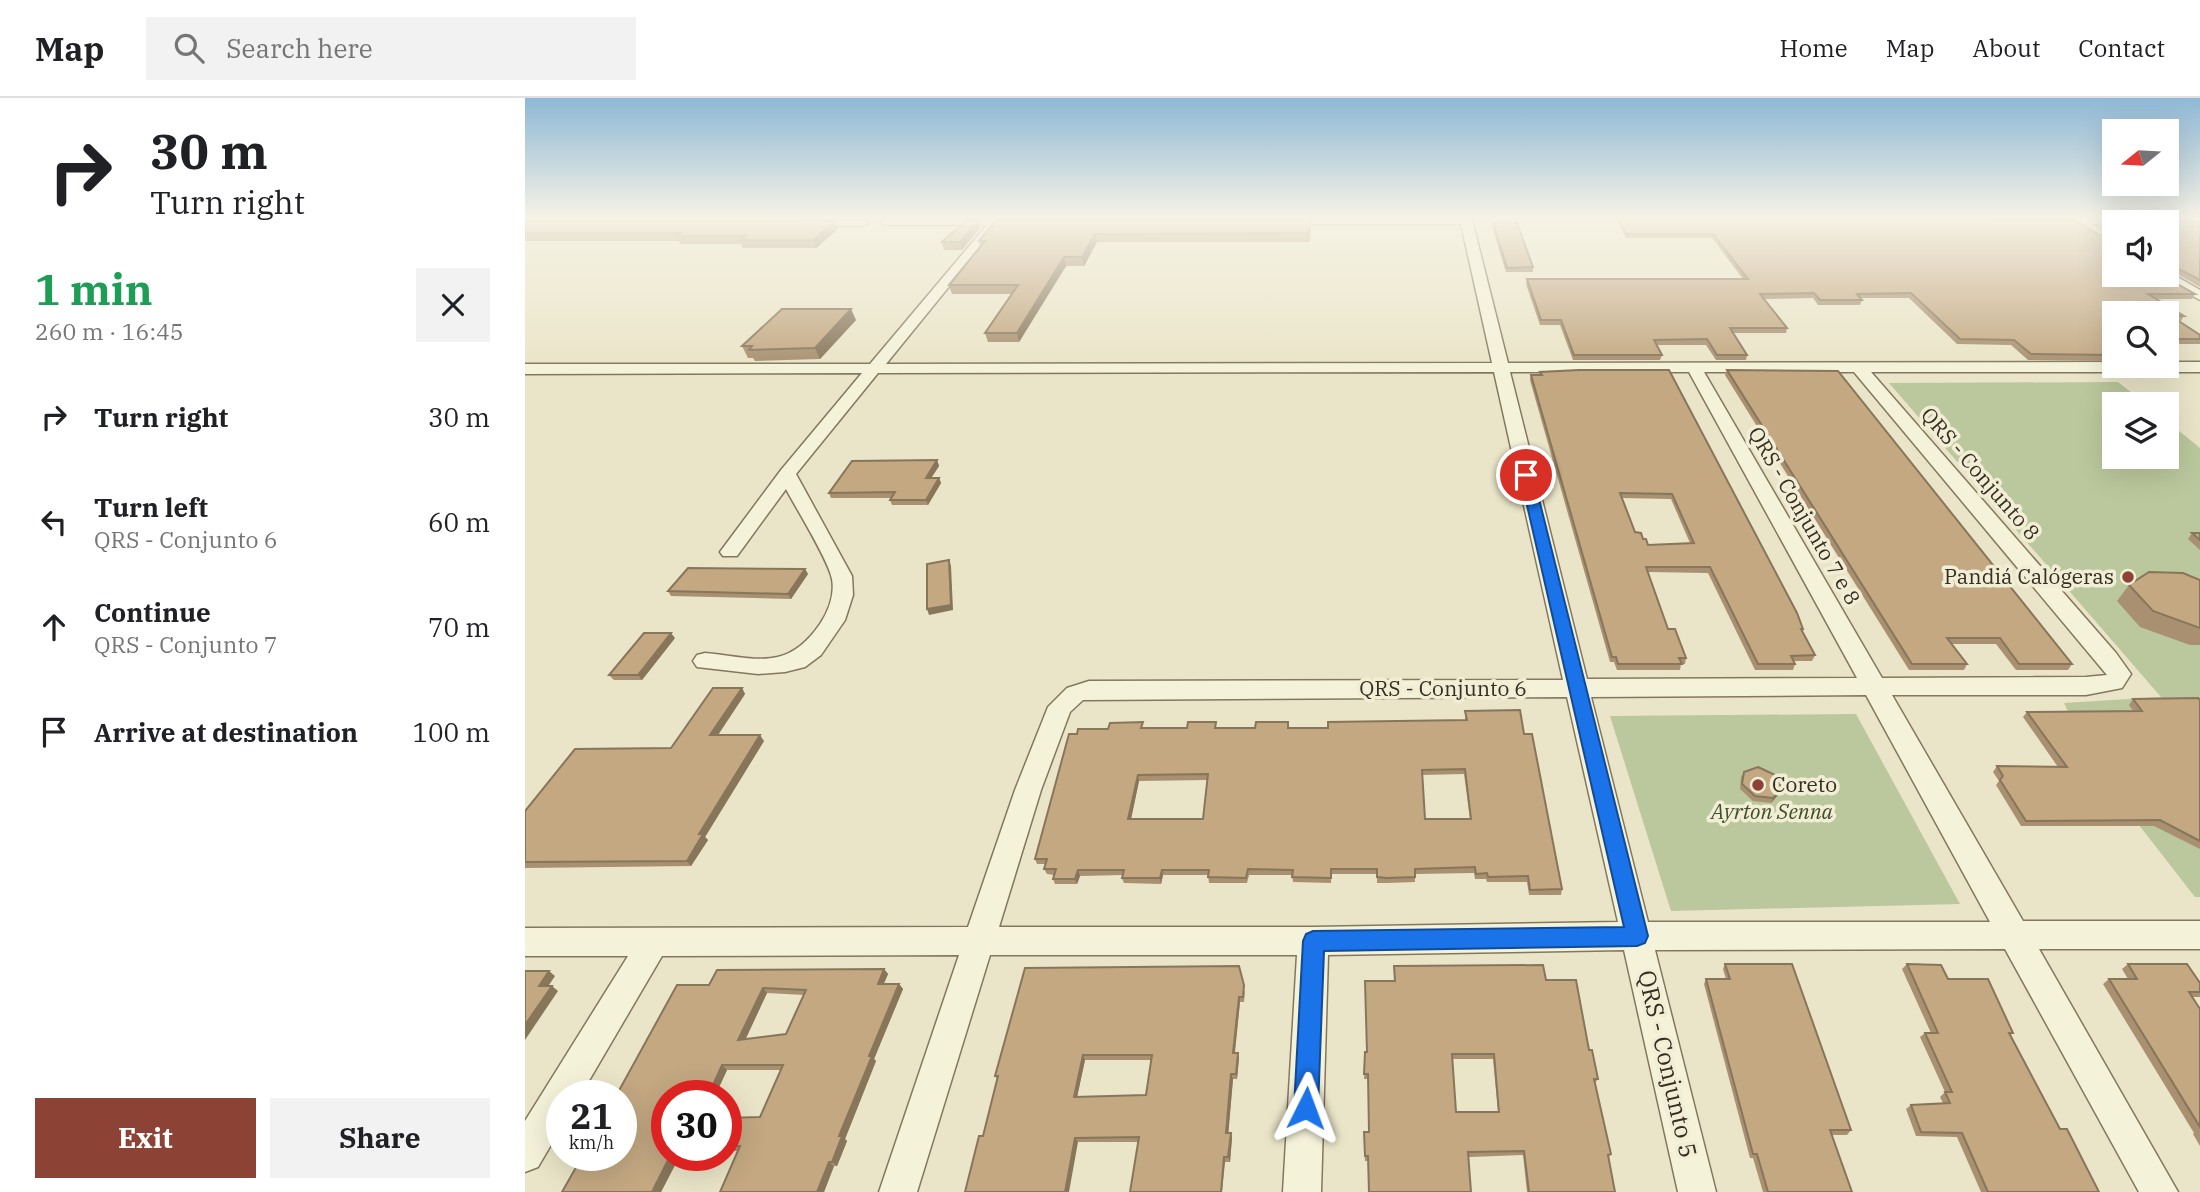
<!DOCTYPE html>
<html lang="en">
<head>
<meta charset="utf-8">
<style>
	body { margin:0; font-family:"IBM Plex Serif",serif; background:#f2f2f2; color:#202124; height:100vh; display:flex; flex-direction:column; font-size:26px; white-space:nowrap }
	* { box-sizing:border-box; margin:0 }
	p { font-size:23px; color:#757577 }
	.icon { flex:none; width:38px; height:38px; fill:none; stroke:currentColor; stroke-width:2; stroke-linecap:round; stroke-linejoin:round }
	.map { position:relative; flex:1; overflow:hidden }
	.details { display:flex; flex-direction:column; background:#fff; width:525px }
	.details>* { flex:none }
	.top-card { background:#fff; color:#202124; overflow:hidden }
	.needle { width:46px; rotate:252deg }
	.controls { position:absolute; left:1577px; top:21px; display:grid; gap:14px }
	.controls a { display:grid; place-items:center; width:77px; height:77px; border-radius:0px; background:#fff; box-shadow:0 7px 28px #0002; font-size:35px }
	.speed { position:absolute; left:21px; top:982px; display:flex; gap:14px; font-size:35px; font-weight:700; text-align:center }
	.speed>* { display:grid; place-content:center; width:91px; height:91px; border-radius:50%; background:#fff; box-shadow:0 7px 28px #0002; line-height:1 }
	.speed small { font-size:18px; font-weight:400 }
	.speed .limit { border:10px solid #d22; background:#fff; color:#111 }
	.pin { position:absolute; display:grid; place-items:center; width:60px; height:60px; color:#fff; margin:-30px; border:4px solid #fff; border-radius:50%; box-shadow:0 2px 7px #0007 }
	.me { position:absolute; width:77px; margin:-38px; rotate:3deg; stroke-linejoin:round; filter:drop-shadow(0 0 5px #0008) }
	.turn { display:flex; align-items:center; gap:24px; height:147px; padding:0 35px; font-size:32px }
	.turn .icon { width:91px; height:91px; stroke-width:2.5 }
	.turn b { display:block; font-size:49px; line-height:60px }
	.round { display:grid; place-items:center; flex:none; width:74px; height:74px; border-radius:0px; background:#f2f2f2 }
	.head { display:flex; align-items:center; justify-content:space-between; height:119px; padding:0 35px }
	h1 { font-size:42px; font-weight:800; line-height:52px; color:#1e9e55 }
	.action { display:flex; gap:14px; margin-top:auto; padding:14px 35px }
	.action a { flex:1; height:80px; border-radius:0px; background:#8c4335; color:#fff; font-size:28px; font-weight:800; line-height:80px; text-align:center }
	.action a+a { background:#f2f2f2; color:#202124 }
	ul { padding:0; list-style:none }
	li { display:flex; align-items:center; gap:21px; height:105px; padding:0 35px }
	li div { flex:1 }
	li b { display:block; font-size:26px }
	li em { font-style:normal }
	header { display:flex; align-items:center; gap:42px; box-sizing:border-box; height:98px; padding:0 35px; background:#fff; border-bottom:2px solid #e0e0e0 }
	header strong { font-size:33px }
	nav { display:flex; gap:38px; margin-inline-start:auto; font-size:24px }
	.search { width:490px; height:63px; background:#f2f2f2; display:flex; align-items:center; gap:18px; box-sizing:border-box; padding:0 24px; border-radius:0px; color:#757577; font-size:26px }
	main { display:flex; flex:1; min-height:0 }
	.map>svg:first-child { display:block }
	.green { fill:#bbc79c }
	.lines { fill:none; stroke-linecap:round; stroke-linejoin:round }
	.street-casing { stroke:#83785f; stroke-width:3 }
	.street { fill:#f5f2da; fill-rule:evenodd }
	.wall { fill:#a89070; fill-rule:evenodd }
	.shaded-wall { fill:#88765b }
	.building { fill:#c3a882; stroke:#88765b; stroke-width:2; fill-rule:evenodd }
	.route { fill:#1a73e8; stroke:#114b97; stroke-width:2 }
	.poi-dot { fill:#8c4335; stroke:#f2eed6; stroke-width:2.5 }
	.labels { text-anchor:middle; stroke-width:7; stroke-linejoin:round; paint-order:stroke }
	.street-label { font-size:21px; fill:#352e21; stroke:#f2eed6 }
	.poi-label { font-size:21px; fill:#352e21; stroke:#f2eed6; text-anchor:end }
	.park-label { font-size:21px; font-style:italic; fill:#40502a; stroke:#f2eed6 }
	.near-street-label { font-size:24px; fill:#352e21; stroke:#f2eed6 }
</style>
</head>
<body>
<header>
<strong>Map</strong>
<div class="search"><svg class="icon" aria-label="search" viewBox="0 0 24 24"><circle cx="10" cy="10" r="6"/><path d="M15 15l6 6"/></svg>Search here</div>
<nav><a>Home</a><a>Map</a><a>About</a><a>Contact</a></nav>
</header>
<main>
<section class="details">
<div class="top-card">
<div class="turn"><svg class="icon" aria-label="right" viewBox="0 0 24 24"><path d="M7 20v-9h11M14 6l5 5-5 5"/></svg><div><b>30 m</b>Turn right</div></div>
</div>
<div class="head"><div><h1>1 min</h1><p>260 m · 16:45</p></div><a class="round"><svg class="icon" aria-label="close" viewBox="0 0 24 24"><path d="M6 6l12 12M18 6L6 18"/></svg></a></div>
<ul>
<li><svg class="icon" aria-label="right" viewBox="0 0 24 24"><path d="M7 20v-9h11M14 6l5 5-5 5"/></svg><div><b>Turn right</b></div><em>30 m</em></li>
<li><svg class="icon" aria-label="left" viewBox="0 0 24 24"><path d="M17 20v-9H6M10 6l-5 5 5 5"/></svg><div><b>Turn left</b><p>QRS - Conjunto 6</p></div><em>60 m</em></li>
<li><svg class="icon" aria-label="ahead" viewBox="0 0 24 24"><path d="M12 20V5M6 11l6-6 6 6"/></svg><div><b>Continue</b><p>QRS - Conjunto 7</p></div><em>70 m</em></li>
<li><svg class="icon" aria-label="arrive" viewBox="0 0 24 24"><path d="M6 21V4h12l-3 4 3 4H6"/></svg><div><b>Arrive at destination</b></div><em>100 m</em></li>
</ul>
<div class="action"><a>Exit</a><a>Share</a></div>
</section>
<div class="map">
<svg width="1675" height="1094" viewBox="0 0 1675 1094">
	<rect width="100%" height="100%" fill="#eae5c8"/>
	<path class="green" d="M1593 284 1621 306H1589V359H1642V323L1675 350V799H1670L1568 668 1539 605 1636 599 1364 285Z
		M1331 616 1435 806 1146 813 1085 618Z"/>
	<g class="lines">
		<g class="street-casing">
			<path id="street" d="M469 118 501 120 507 123 501 126 474 127 361 266 967 265 936 126H755L749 123 755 120 934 118H946L983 265 1589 264V268H1642V264H1675V274H1346L1591 555 1606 576 1597 590 1561 597H1367L1498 823H1675V851H1514L1653 1094H1614L1480 851 1130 852 1191 1094H1153L1099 852 803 857 796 1094H758L772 857H465L392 1094H354L434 857 137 858 55 998H37V1028L13 1069 0 1074V1023L103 858H0V830L443 829 490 692 523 609 542 590 564 583 1038 582 969 274 353 275 271 376 327 478 328 497 320 522 296 557 280 569 260 574 233 576 172 569 168 563 172 557 180 555C231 560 262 574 295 526 303 514 310 497 307 481 303 461 272 412 261 391L212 458H198L195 454 256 372 337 275 0 276V266H345L462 127H361L357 126V122ZM985 274H1164L1332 580 1062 581ZM1179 274H1329L1582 577 1561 579 1357 580ZM1341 597 1465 824H1123L1066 599ZM1042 599 1093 824 788 829H474L516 692 545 614 558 602Z
				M1552 120H1675V126H1642V124L1567 126 1589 140V149L1548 125 1546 123Z
				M280 122H338L344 125 338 128 276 127V123Z
				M1642 173 1675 192V202L1635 180 1634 177H1642Z"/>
		</g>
		<use href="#street" class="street"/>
	</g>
	<path class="wall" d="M0 118H328L326 119H0Z
		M1089 118H1465L1470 122 1589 177 1670 196 1667 201H1631L1659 218 1656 223H1654L1675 237V246H1642V215H1589V263L1503 262 1486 247 1432 246 1384 200H1336L1337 202 1335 207H1293L1288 200 1239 201 1262 230 1261 235H1208L1222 257 1221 262H1191L1181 247H1131L1137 257 1135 262H1048L1035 227H1015L1001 186 1002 181H1218L1187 140H1101Z
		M786 121 785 144H572L559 168H541L494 244H463L460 235 487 196H427L424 187 455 148 454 143Z
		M453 122 455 130 437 152H419L417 144Z
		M0 123 313 131 291 150H218L216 146H155L154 143H0Z
		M1578 124H1675V189L1642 170 1589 124V137L1576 128Z
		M968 125 1008 169V174H981L967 129Z
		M331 222 295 261 230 263 228 260H223L217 248Z
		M1054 272 1278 531 1277 534 1290 557 1287 563H1269L1270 566 1268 572H1230L1183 475 1123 474 1143 531 1161 560 1160 566H1156L1155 572H1092L1089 564H1085L1005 282 1006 277H1015V274ZM1097 400 1146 401 1165 445 1123 447 1118 441 1110 434Z
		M1202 272 1547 566 1543 572H1491L1471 546H1427L1442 566 1439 572H1384L1200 277Z
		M412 362 414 368 406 380H414L416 385 403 407H367L365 402 367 400H306L304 395Z
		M1667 435H1675V452L1663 441Z
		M280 471 283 476 266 501 146 498 143 493Z
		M1675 482V547H1665L1615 529 1592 503 1604 487Z
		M150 540 117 582H89L84 577Z
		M217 590 220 596 193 637 239 643 180 739 183 742 166 768 0 770V713L146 650Z
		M1608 601 1675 602V751L1629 728H1496L1471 687 1474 683 1468 674 1472 668 1533 669 1498 619 1502 614 1608 613 1604 607Z
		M940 613 999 636 1037 791 1036 797H1004L1002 784H962L961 781H950L949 775 890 776V784L862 785H852V776H806V785L768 784 767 777H724L722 785H684L683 777H638L636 786 599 785 597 780 598 777 555 778 552 786H530L528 781 529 777 522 776 519 771 521 766H512L510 761 552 636 619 630H803L940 622ZM939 676 945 721H900L897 677ZM682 682 678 721H606L614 683Z
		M1219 674 1254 696 1246 705 1228 703 1215 691 1216 679Z
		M1200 866 1326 1032 1322 1037H1306L1327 1094H1238L1228 1060H1225L1179 886 1181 881H1201L1198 871Z
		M1382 866 1423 881 1488 935 1486 937 1535 1031 1574 1094H1456L1432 1039 1391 1038 1381 1011 1386 1007 1418 1005 1415 999 1420 994 1395 939 1400 935H1406L1377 871Z
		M1603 866 1675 885V899H1667L1675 911V1048L1668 1036 1669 1035 1578 886 1584 881H1603L1597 871Z
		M869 868 1021 882 1064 952 1073 981 1070 985 1086 1056 1083 1060 1090 1094H1002L998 1057 840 1063 839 1034H844L843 981H839L840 954H842L870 883ZM927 961H968L973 1014H931Z
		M359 871 363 876 359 886H374L378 891 349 961 351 963 320 1041 322 1043 312 1068H309L299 1094H195L213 1053H201V1020L235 1019 256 972H202L190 998H142V1057H169L165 1066 150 1067 136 1094H37L58 1057H96V998H91L152 887H184L192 872ZM242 895 279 897 261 936 220 941Z
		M720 893 719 904H715L710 955 714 960 712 981H708L703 1035H706L707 1040 705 1064H700L613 1044H553L458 1038 472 981 470 978ZM560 962H627L621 997 552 999Z"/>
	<path class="shaded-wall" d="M453 122 455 130 437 152 435 144Z
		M310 123 313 131 291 150 288 142Z
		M570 136 572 144 559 168 557 159Z
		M539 159 541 168 494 244 492 235Z
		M326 211 331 222 295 261 290 250Z
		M1649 256 1646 261 1642 263 1643 258Z
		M412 362 414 368 403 385 401 380Z
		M414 380 416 385 403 407 401 402Z
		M424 462 426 468 428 512 404 517 402 511Z
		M280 471 283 476 266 501 263 496Z
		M146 535 150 540 117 582 113 577Z
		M217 590 220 596 189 643 185 637Z
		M235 637 239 643 180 739 183 742 166 768 162 763 174 736Z
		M613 677 614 683 605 726 603 721Z
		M1257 690 1254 696 1246 705 1248 700Z
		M553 772 555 778 552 786 550 781Z
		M637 772 638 777 636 786 635 780Z
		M359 871 363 876 356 891 353 886Z
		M24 873 30 878 20 893 14 888Z
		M374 886 378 891 349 961 351 963 320 1041 322 1043 312 1068 307 1064 314 1038 351 941Z
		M27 888 33 893 0 942V927Z
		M238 890 242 895 218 947 213 942Z
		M714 899 715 904 709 960 708 955Z
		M713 955 714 960 712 981 711 976Z
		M558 957 560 962 551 1004 549 999Z
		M197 967 202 972 190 998H183Z
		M706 976 708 981 703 1040 701 1035Z
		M706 1035 707 1040 705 1064 703 1059Z
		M550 1040 553 1044 544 1094H540Z
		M161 1057H169L165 1066 159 1062Z
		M699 1059 700 1064 697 1094H696Z
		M143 1062 150 1067 136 1094H127Z
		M304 1064 309 1068 299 1094H292Z"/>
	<path class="building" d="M1092 118H1465L1470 122H1548L1589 145V177H1636L1670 196H1623L1659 218H1646L1675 237V241H1642V215H1589V257L1506 256 1489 242 1435 241 1386 195 1332 196 1337 202H1295L1289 195 1235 196 1262 230H1205L1222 257H1192L1182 241 1129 242 1137 257H1049L1036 222H1016L1002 181H1223L1188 136H1102Z
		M472 121H786L784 135 570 136 557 159H539L492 235H460L493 187H424L460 143H454Z
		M442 122H453L435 144H417Z
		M0 123H310L288 142H215L221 138H151L156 135H0Z
		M1578 124H1675V182L1644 166 1642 170V124H1589V131Z
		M968 125H992L1008 169 982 170Z
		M257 211H326L290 250 224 252 227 248H217Z
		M1642 251 1649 256 1642 258Z
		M1054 272H1144L1272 515 1278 531H1276L1290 557 1266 558 1270 566H1233L1185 469H1121L1143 531H1150L1161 560H1154L1157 566H1093L1091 559H1087L1006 277H1017L1015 274ZM1095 395 1147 396 1169 445 1123 447 1121 441H1118L1116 435 1110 434Z
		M1202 272 1313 273 1547 566H1494L1475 540H1422L1442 566H1387Z
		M412 362 401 380H414L401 402H365L370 394 304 395 327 363Z
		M1667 435H1675V442Z
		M424 462 426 507 402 511V466Z
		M163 470 280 471 263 496 143 493Z
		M1624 474 1658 475 1675 482V530L1628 513 1604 487Z
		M119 535H146L113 577H84Z
		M188 590H217L185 637H235L174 736H178L162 763 0 764V713L50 651 146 650Z
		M1673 600 1675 602V743L1635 722 1501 723 1475 682 1478 678 1472 668 1542 669 1502 614 1617 613 1608 601Z
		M995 612 999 636H1007L1037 791 1005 792 1003 778 963 779 962 775 951 776 950 769 890 771V779L862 780 852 779V771H806V780L767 779 768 772 723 771 721 780 683 779 684 772H637L635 780H597L599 772H553L550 781H528L531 771H519L522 761H510L544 636H552L553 631H583L585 625 618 624 616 630H662L663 624H691L690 630H730L731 624H763V630H803V624L942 622 940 613ZM940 671 946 721H900L897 672ZM683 676 678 721H603L613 677Z
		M1233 669 1250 677 1257 690 1248 700 1230 698 1217 686 1219 674Z
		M1200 866H1267L1326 1032H1305L1327 1094H1243L1232 1056H1228L1181 881H1205Z
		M1382 866 1416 867 1423 881H1463L1488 935H1484L1535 1031H1542L1574 1094H1463L1437 1035 1396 1034 1386 1007 1425 1005 1420 994H1427L1400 935H1413Z
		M1603 866H1662L1675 885V894H1664L1675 911V1029L1584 881H1612Z
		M1018 867 1021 882H1051L1064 952H1067L1073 981H1069L1086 1056 1083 1057 1090 1094H1004L999 1053 943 1054 946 1094H844L843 1058H840L839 1034H844L843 976H839L840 954H842L840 883H870L869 868ZM927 956H969L974 1014H931Z
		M714 868 719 887 718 899H714L708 955H713L711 976H706L701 1035H706L703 1059H699L696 1094H605L614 1039 550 1040 540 1094H440L454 1038H458L473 978H470L500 870ZM558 957H627L621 997 549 999Z
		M359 871 353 886H374L344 958H347L314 1038H317L307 1064H304L292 1094H195L215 1048H201V1020L235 1019 258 967H197L183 998H142V1057H161L159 1062H143L127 1094H37L58 1057H96V998H91L152 887H184L192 872ZM238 890 281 892 261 936 213 942Z
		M0 873H24L14 888H27L0 927Z"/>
	<linearGradient id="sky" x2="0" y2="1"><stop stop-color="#8eb8d6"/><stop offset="0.44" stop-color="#f6f3e6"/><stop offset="1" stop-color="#f6f3e6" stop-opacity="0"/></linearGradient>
	<rect width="1675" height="271" fill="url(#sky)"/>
	<path class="route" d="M1001 373 1008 377 1123 838 1120 845 1112 848 799 853 793 1010 790 1019 781 1023 772 1019 769 1010 778 843 781 836 788 833 1099 829 995 377Z"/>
	<g class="poi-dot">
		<circle cx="1603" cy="479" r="7"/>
		<circle cx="1233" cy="687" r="7"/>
	</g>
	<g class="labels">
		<g class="street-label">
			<text transform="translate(1455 376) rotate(49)" y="7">QRS - Conjunto 8</text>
			<text transform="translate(1279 418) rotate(60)" y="7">QRS - Conjunto 7 e 8</text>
			<text x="918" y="598">QRS - Conjunto 6</text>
		</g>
		<g class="poi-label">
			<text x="1589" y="486">Pandiá Calógeras</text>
			<text x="1247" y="694" text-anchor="start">Coreto</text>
		</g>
		<g class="park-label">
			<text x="1247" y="721">Ayrton Senna</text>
		</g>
		<g class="near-street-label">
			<text transform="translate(1142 966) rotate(77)" y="8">QRS - Conjunto 5</text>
		</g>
	</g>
</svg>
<div class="controls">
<a><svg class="needle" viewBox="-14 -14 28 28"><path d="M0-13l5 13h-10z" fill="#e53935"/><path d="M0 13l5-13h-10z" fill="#757577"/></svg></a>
<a><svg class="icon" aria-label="sound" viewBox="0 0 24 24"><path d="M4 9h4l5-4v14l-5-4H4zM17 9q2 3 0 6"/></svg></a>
<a><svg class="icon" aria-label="search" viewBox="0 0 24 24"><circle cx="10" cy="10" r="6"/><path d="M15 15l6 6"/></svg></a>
<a><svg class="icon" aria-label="layers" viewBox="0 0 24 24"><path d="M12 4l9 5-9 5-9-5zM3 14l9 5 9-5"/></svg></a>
</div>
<div class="speed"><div>21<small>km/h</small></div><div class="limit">30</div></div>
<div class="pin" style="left:1001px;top:377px;background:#d93025"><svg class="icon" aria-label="arrive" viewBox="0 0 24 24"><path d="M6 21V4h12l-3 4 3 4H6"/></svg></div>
<svg class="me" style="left:781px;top:1010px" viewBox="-20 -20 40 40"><path d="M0-17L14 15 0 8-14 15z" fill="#1a73e8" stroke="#fff" stroke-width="4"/></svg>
</div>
</main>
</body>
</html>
